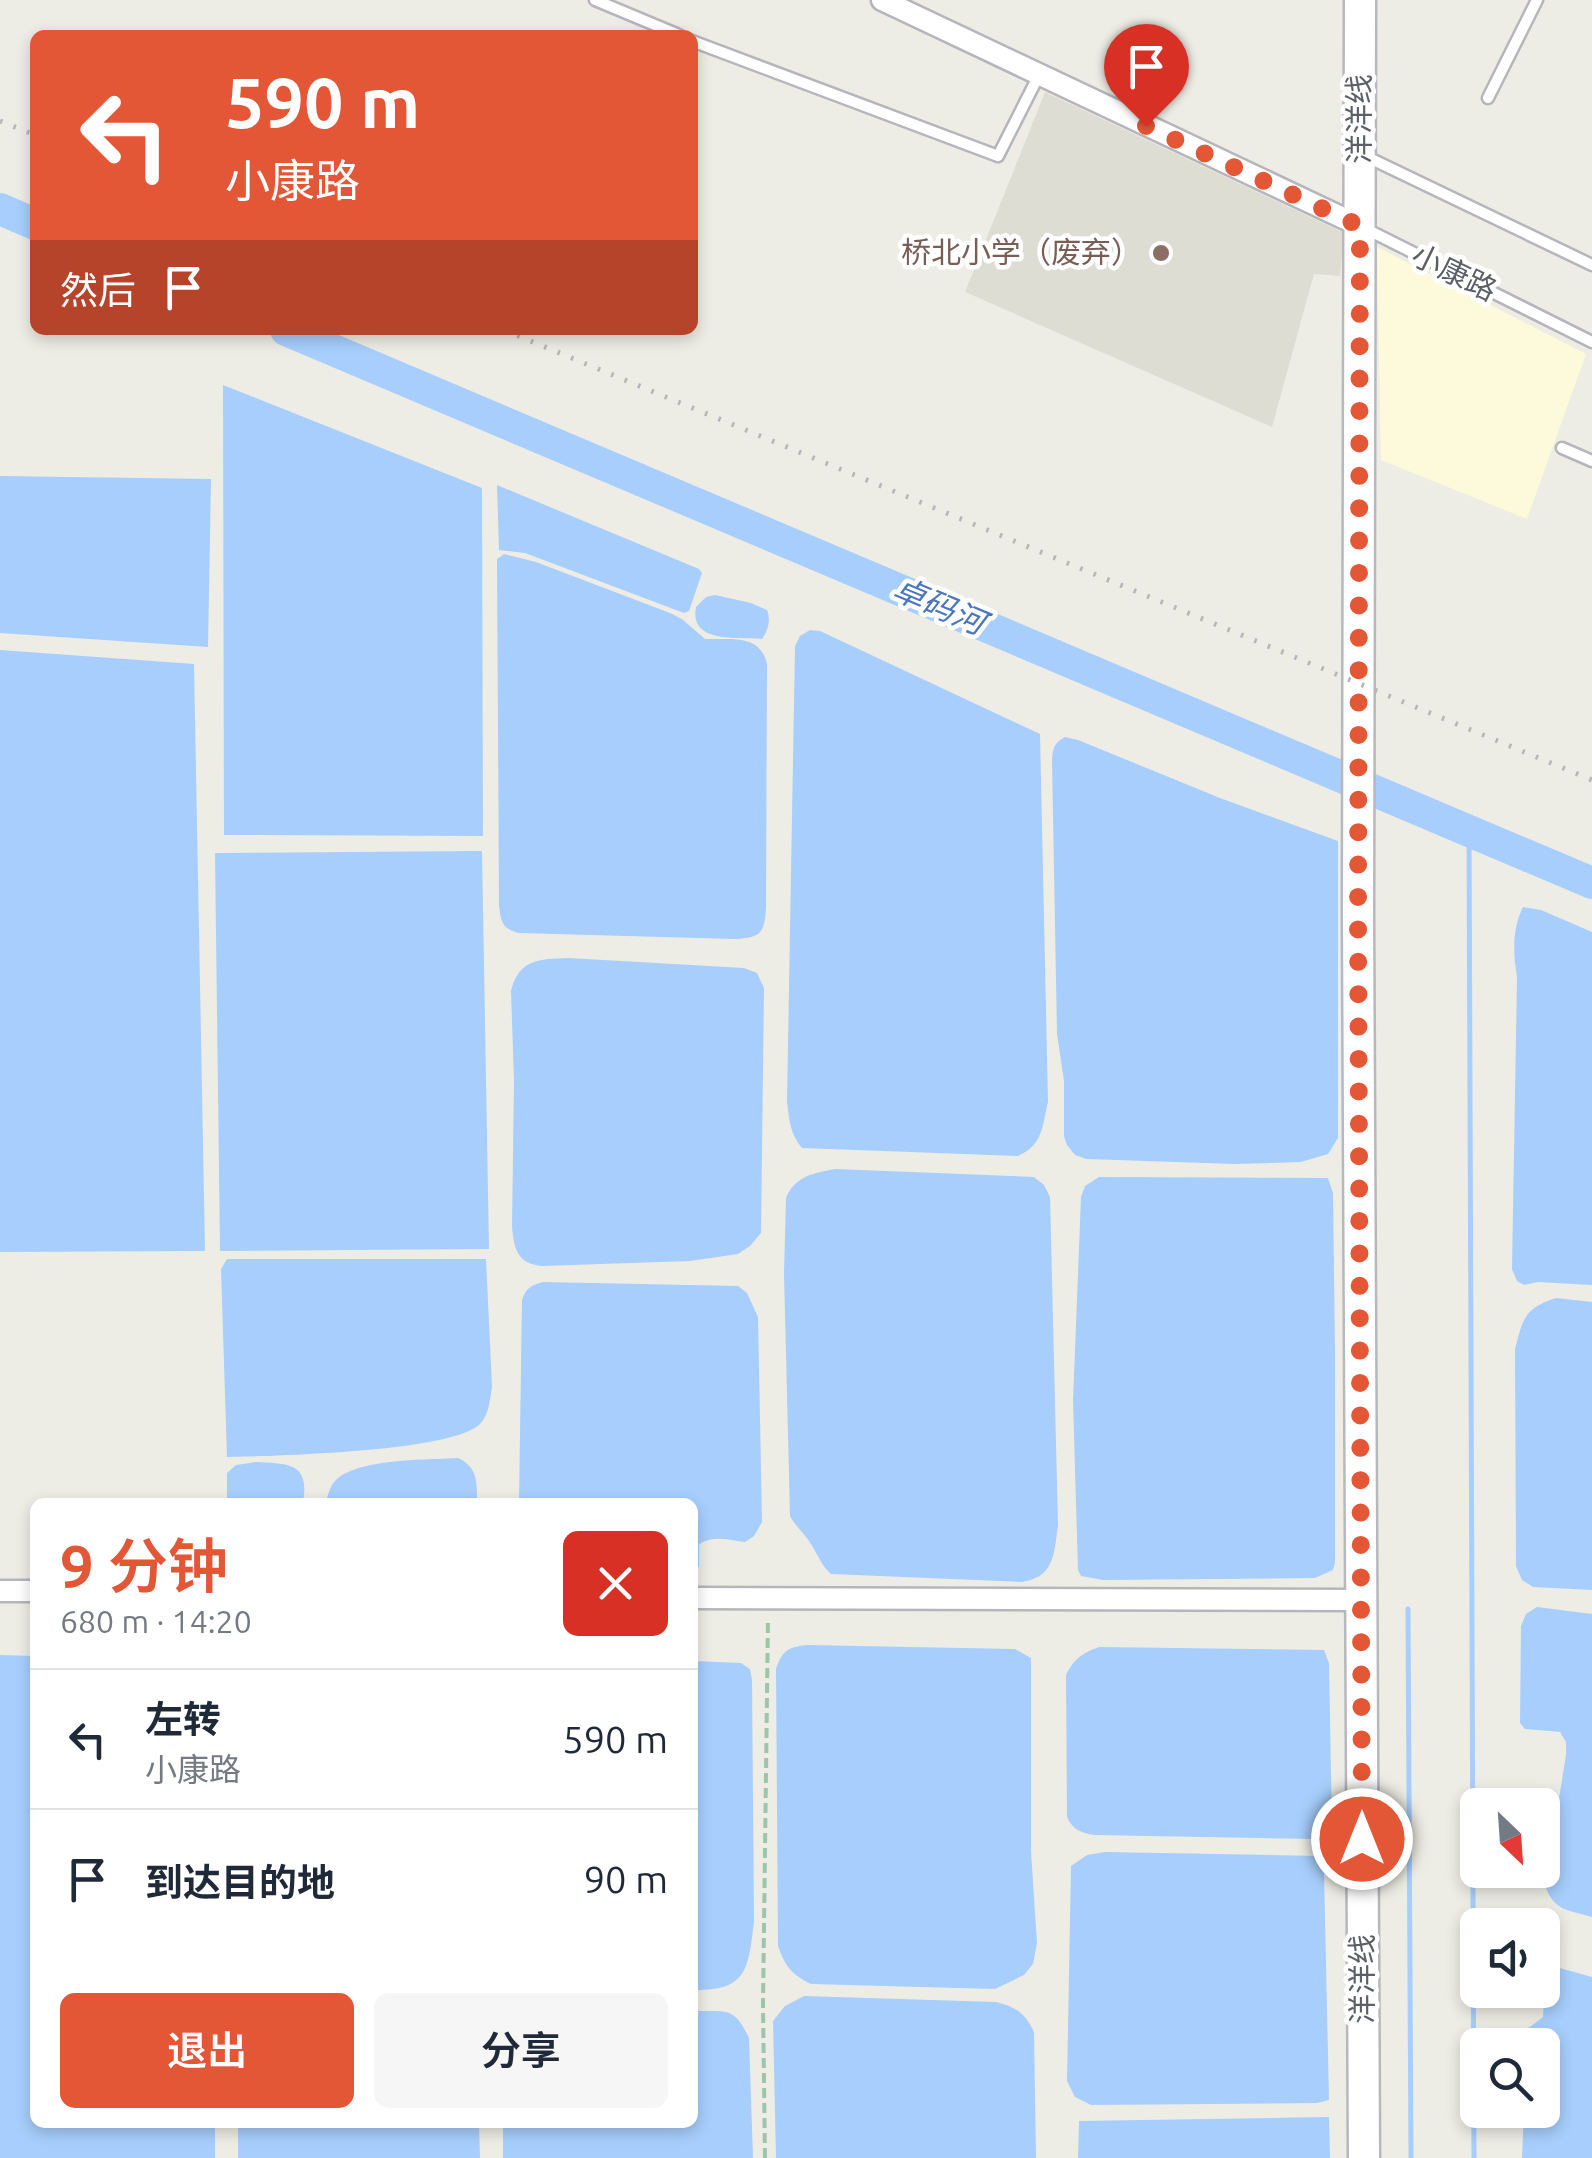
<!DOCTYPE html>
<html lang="zh">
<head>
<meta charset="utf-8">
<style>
	body { margin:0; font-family:Ubuntu,"Noto Sans SC",sans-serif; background:#f6f6f7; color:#1f2937; height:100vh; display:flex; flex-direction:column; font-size:38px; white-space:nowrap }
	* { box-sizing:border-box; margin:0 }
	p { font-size:32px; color:#747a83 }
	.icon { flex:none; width:55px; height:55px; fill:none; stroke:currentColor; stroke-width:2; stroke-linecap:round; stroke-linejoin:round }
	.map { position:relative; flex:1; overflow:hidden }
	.details { position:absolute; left:30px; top:1498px; width:668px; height:630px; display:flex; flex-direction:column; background:#fff; border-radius:15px; box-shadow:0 5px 15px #0003 }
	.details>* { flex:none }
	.hud { position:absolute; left:30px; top:30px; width:668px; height:305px; border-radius:15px; box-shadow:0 5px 15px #0003; background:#e35636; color:#fff; overflow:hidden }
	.needle { width:65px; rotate:155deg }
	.buttons { position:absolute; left:1460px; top:1788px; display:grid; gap:20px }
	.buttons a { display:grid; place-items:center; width:100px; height:100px; border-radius:15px; background:#fff; box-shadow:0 5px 15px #0003; font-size:50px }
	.pin { position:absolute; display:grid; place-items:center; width:85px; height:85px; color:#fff; margin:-102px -42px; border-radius:50% 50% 50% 0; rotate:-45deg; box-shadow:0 0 10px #0007 }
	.pin .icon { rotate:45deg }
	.me { position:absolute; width:110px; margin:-55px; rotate:0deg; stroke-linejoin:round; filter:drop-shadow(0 0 8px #0008) }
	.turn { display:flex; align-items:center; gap:35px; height:210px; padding:0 30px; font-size:45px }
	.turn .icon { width:130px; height:130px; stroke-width:2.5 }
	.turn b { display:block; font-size:70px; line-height:85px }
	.then { display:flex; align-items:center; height:95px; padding:0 30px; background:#0003; gap:20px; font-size:38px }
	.round { display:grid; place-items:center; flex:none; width:105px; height:105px; border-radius:15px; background:#f6f6f7 }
	.overview { display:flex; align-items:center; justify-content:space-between; height:170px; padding:0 30px }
	h1 { font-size:60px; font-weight:600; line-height:75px; color:#e35636 }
	.action { display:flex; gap:20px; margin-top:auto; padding:20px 30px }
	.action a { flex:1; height:115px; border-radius:15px; background:#e35636; color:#fff; font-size:40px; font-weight:600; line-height:115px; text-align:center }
	.action a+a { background:#f6f6f7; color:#1f2937 }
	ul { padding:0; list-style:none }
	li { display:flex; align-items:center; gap:30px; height:140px; padding:0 30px; border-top:2px solid #e0e1e3 }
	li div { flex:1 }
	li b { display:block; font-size:38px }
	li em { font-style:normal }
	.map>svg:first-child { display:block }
	.commercial { fill:#fdf9db }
	.education { fill:#deddd3 }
	.water { fill:#a7cefc }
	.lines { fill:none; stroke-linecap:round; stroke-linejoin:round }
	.stream { stroke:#a7cefc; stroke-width:5 }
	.river { stroke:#a7cefc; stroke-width:32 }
	.lane-casing { stroke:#b5b6bb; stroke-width:15 }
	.street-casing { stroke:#b5b6bb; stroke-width:25 }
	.secondary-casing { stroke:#b6b8be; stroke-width:35 }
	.path { stroke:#9cc5ac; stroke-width:4; stroke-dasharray:10 5; stroke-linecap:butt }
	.lane { stroke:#fff; stroke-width:10 }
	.street { stroke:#fff; stroke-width:20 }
	.secondary { stroke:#fff; stroke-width:30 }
	.rail { stroke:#b5b6b6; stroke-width:5; stroke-dasharray:2.5 12; stroke-linecap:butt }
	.route { stroke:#e35636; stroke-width:18; stroke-dasharray:0 32.4 }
	.education-dot { fill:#8d6e63; stroke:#fff; stroke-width:4 }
	.labels { text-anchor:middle; stroke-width:9; stroke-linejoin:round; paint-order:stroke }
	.street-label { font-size:30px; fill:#5c5f65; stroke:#fff }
	.education-label { font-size:30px; fill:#785e54; stroke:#fff; text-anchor:end }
	.water-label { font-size:32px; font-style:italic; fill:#4a76bf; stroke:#fff }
</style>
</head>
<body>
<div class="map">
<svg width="1592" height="2158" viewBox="0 0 1592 2158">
	<rect width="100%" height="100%" fill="#eeede5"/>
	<path class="commercial" d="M1377 247 1586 354 1527 519 1381 460Z"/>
	<path class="education" d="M1045 92 1344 233 1340 276 1314 274 1272 427 965 292Z"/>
	<path class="water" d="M223 385 482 488 483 836 224 835Z
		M0 476 211 479 208 647 0 633Z
		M497 485 699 569 702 573 689 611 684 613 525 553 499 550Z
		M504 554 536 562 670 613 682 619 705 639C730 640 760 633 767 664L766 906C765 933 761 938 734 939L518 933C502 928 501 922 499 906L497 559Z
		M715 595 751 603 767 610C771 620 768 631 762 639 737 637 689 644 696 607L706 597Z
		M810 630 820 631 1040 734 1048 1102C1042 1127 1043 1145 1018 1156L802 1148C790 1134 789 1119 787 1101L795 646 800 636Z
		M0 650 194 664 205 1251 0 1252Z
		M1065 737 1078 740 1220 798 1338 841V1138L1328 1154 1301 1162 1235 1164 1086 1159 1075 1155 1067 1145 1064 1136V1081L1057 1034 1052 760C1053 748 1054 743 1065 737Z
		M482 851 489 1249 220 1251 215 853Z
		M1523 907 1541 910 1592 932V1285L1538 1282 1524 1285 1517 1281 1512 1269 1517 977C1513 953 1512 929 1523 907Z
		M568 958 744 968 757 973 764 988 761 1233 750 1246 738 1254 690 1261 542 1266C517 1264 514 1248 512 1227L514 1081 511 991C519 959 539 959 568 958Z
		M835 1169 1034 1177 1044 1185 1050 1197 1058 1525C1054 1553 1055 1577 1022 1582L831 1574C821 1565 818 1555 811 1544 805 1534 796 1527 790 1516L784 1274 786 1198C795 1176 814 1173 835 1169Z
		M1099 1177 1328 1178 1333 1193 1335 1351V1563L1333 1570 1315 1578 1103 1580 1081 1576 1078 1570 1073 1401 1081 1197 1085 1186Z
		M227 1259H486L492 1387C490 1399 489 1415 480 1424 452 1452 272 1456 227 1457L221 1269Z
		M543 1282 738 1286 747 1293 758 1317 762 1522 754 1536 745 1542C728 1540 715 1535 699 1544V1567L693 1570 692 1502H519L522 1300C526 1288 531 1285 543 1282Z
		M1556 1298 1592 1302V1590L1533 1587 1522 1580 1516 1566 1515 1349C1523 1319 1524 1308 1556 1298Z
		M458 1458C478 1467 477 1483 477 1502H326C328 1495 330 1486 335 1481 356 1458 427 1460 458 1458Z
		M256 1462C288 1464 310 1462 303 1502H227V1473L236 1465Z
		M1537 1607 1592 1614V1917C1569 1910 1553 1911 1545 1885L1566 1755V1742L1560 1732 1525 1729 1520 1723 1521 1626 1526 1614Z
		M807 1645 1015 1649 1031 1658V1852L1037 1943 1033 1964 1024 1975 995 1989 811 1984C792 1975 785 1966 778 1946L776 1669C782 1651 788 1647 807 1645Z
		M1099 1647 1324 1650 1329 1663 1332 1828 1325 1834 1313 1839 1095 1835C1081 1833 1073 1830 1067 1817L1066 1675C1074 1659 1082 1653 1099 1647Z
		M0 1655 35 1656V2122L215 2123V2158H0Z
		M693 1661 741 1663 750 1669 752 1680 754 1922C748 1970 747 1991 693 1990Z
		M1105 1852 1319 1856 1324 1872 1329 2100 1317 2103 1091 2105 1075 2097 1067 2081 1071 1866 1087 1855Z
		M1549 1965 1592 1977V2158H1522L1524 2110H1542V2045H1526L1527 2029 1543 2017 1545 1976Z
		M804 1996 996 2002C1016 2007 1025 2013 1034 2032L1036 2158H776L773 2021 785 2006Z
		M693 2011C725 2012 734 2005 749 2038L753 2158H503V2123L692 2122Z
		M1329 2117 1330 2158H1078L1079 2121Z
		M238 2123H479L480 2158H238Z"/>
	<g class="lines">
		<path class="stream" d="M1469 830 1474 2158
			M1408 1609 1411 2158"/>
		<path class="river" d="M0 209 35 224
			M286 330 1592 883"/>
		<g class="lane-casing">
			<path id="lane" d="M595 0 679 35
				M692 41 998 156 1039 75
				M1488 98 1537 0
				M1363 155 1592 265
				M1366 229 1592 342
				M1562 448 1592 461"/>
		</g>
		<g class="street-casing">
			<path id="street" d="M882 0 1360 226
				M0 1591H35
				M692 1598 1361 1600"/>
		</g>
		<g class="secondary-casing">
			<path id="secondary" d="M1360 0 1358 915 1364 2158"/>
		</g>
		<path class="path" d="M765 2158 763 2005 768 1618"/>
		<use href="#lane" class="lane"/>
		<use href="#street" class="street"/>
		<use href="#secondary" class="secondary"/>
		<path class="rail" d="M0 121 35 135
			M504 330 1592 780"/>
	</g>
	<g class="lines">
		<path class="route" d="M1146 126 1360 226 1358 915 1362 1839"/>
	</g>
	<circle class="education-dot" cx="1161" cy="253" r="10"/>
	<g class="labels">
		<g class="street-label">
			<text transform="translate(1360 119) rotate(-90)" y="10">洋洋线</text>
			<text transform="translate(1454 273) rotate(26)" y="10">小康路</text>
			<text transform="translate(1363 1979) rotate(-90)" y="10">洋洋线</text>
		</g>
		<g class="education-label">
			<text x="1141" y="263">桥北小学（废弃）</text>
		</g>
		<g class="water-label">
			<text transform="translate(939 606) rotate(23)" y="11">卓码河</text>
		</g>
	</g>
</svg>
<div class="buttons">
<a><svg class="needle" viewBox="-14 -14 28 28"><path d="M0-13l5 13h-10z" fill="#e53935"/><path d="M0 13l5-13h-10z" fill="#747a83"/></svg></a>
<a><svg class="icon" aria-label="sound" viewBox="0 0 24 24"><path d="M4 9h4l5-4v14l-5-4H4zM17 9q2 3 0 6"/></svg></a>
<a><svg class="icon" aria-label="search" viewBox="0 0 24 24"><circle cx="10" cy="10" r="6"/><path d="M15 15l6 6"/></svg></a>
</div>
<div class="pin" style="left:1146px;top:126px;background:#d93025"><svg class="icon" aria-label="arrive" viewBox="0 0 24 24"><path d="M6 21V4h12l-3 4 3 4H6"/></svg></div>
<svg class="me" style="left:1362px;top:1839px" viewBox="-20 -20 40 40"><circle r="17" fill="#e35636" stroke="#fff" stroke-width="3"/><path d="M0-11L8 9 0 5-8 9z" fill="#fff"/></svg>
<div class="hud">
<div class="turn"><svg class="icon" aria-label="left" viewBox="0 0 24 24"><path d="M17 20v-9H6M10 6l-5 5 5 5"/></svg><div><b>590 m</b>小康路</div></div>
<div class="then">然后<svg class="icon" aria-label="arrive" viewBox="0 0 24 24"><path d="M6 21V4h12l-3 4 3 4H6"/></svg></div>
</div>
<section class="details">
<div class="overview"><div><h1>9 分钟</h1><p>680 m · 14:20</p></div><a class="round" style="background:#d93025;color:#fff"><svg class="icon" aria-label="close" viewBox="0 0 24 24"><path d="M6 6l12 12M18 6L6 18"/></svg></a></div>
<ul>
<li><svg class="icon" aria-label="left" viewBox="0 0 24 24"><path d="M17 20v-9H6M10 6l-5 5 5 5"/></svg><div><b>左转</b><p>小康路</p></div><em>590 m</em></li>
<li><svg class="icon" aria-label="arrive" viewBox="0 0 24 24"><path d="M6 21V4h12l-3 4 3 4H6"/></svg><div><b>到达目的地</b></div><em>90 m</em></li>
</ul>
<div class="action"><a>退出</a><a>分享</a></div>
</section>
</div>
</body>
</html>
